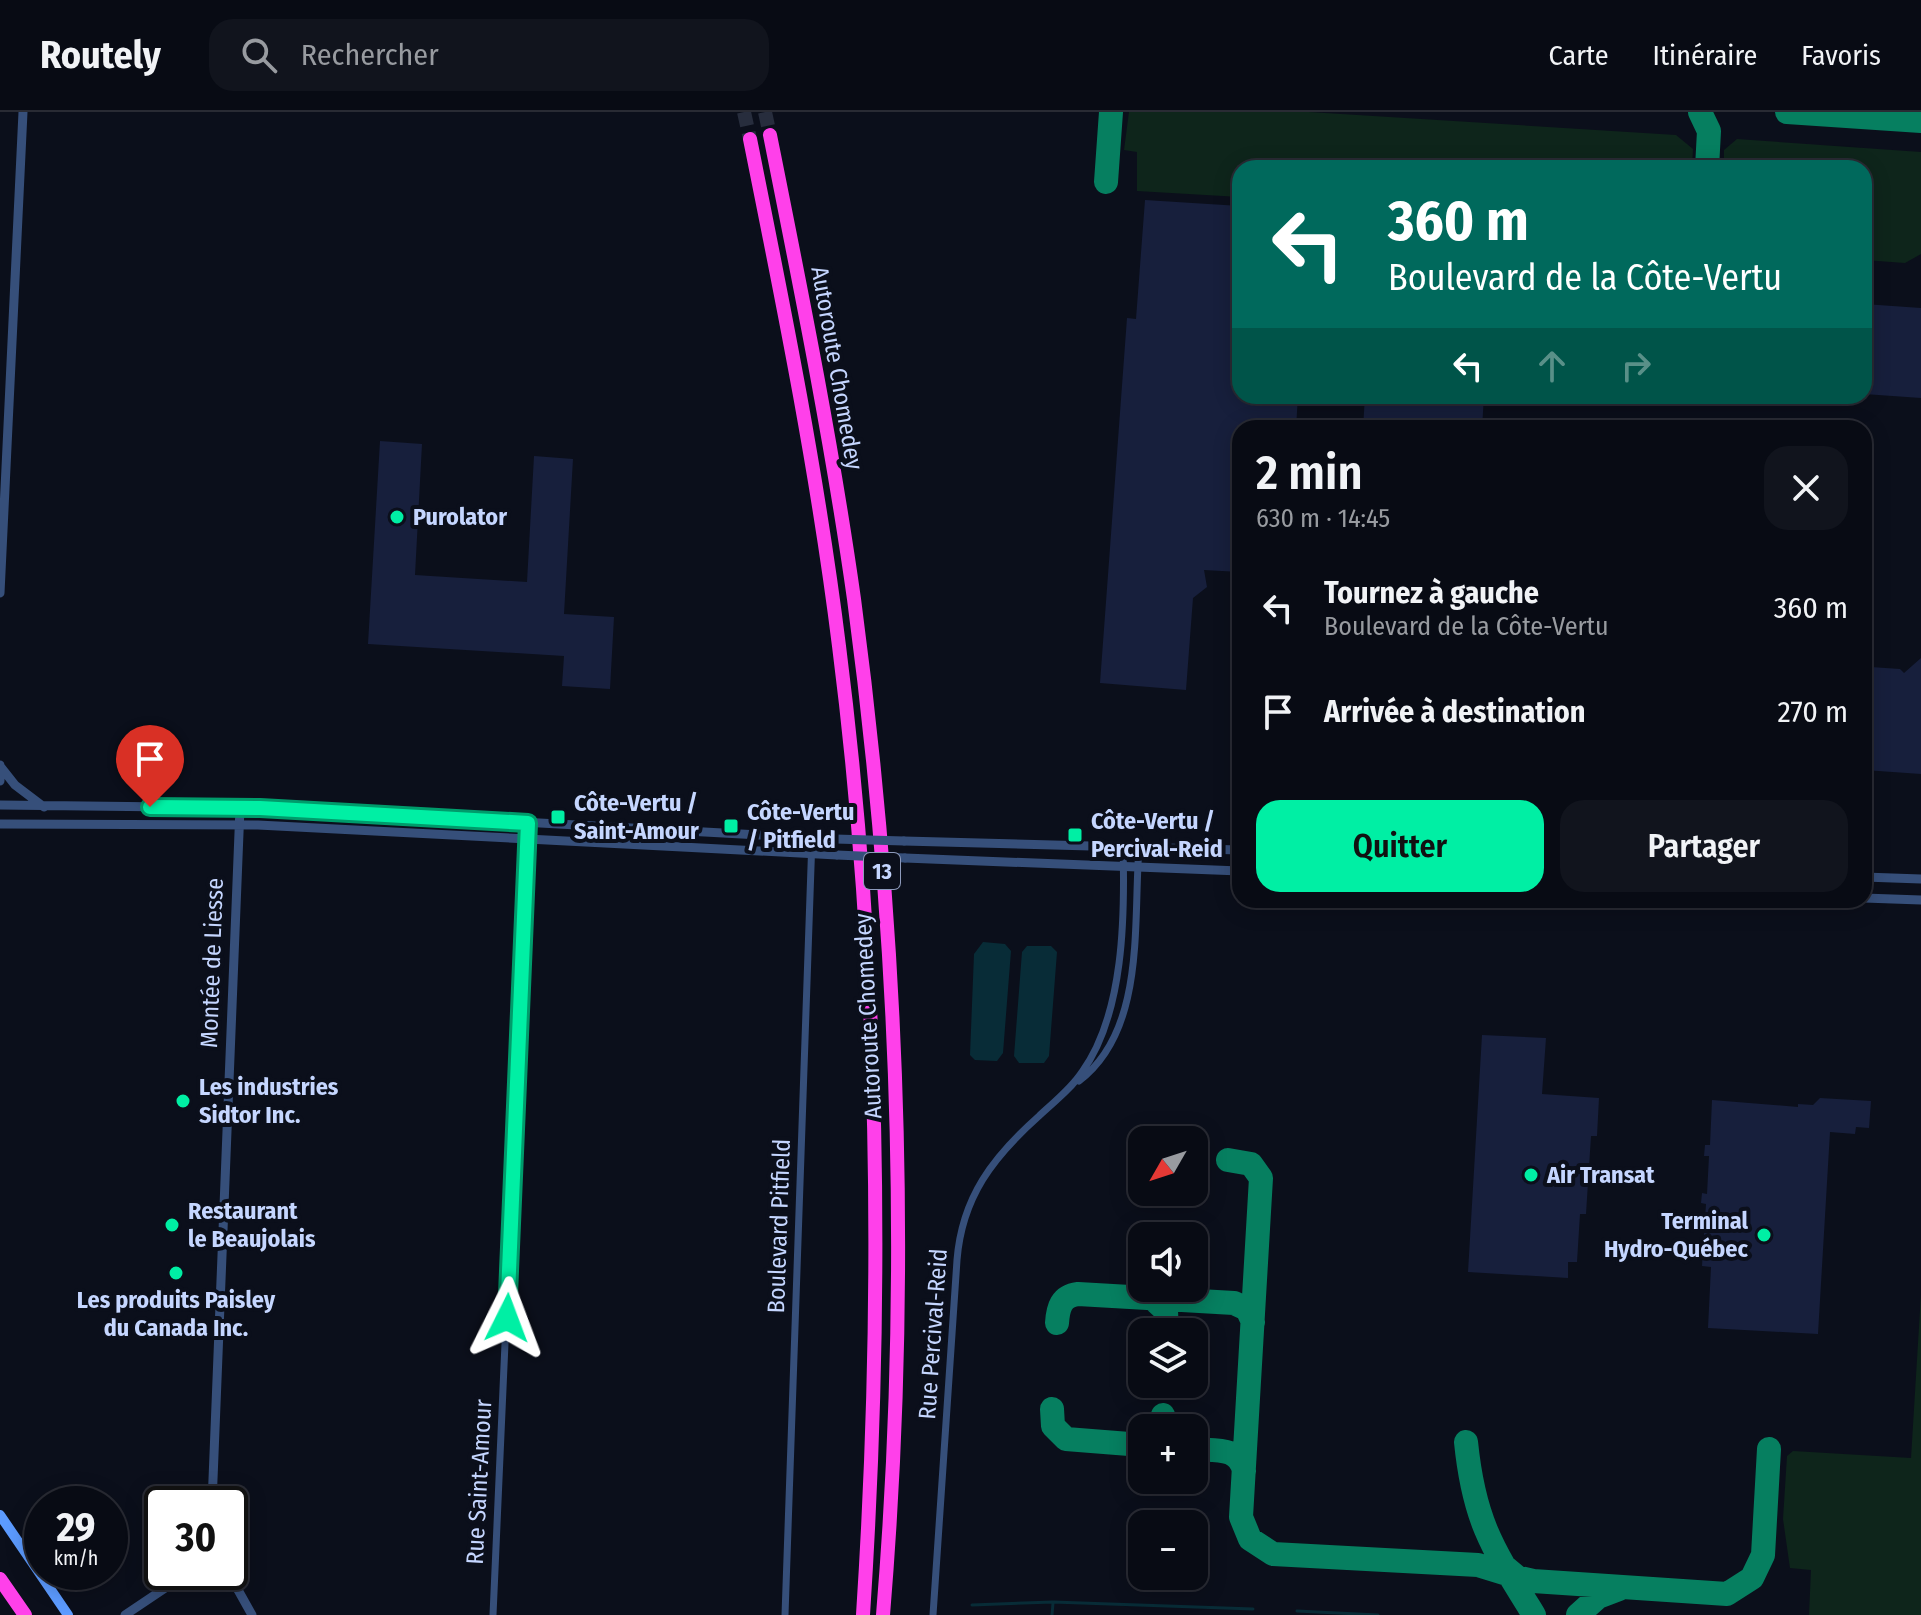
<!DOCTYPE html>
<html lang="fr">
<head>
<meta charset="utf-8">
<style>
	body { margin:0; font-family:"Fira Sans Condensed",sans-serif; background:#11141d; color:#f1f3f6; height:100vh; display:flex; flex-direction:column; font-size:30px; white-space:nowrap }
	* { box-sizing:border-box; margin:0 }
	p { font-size:26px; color:#989ba0 }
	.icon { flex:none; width:44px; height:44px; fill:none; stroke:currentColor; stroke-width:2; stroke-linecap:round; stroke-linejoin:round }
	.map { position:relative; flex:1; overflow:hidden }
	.panel { position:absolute; left:1232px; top:308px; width:640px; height:488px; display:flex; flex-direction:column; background:#080b14; border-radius:24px; box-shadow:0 4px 20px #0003,0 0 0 2px #292b34 }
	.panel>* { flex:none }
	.hud { position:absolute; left:1232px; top:48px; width:640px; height:244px; border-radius:24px; box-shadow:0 4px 20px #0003,0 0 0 2px #292b34; background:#00695c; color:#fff; overflow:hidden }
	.needle { width:52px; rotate:231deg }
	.tools { position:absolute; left:1128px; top:1014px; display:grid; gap:16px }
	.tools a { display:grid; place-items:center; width:80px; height:80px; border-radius:16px; background:#080b14; box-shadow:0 4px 20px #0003,0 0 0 2px #292b34; font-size:40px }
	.speed { position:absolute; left:24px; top:1374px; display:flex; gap:16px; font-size:40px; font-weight:700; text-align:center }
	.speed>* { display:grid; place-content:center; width:104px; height:104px; border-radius:50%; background:#080b14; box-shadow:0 4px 20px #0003,0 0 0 2px #292b34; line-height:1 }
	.speed small { font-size:20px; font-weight:400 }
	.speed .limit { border:4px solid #111; border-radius:12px; background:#fff; color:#111 }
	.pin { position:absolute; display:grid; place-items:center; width:68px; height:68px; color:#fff; margin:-82px -34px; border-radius:50% 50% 50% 0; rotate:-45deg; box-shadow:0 0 8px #0007 }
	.pin .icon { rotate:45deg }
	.me { position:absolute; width:88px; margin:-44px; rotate:3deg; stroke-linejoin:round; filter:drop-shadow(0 0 6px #0008) }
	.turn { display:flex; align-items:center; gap:28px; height:168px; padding:0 24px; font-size:36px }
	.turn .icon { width:104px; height:104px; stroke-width:2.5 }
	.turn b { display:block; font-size:56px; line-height:68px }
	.lanes { display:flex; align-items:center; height:76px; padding:0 24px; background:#0003; justify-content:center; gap:40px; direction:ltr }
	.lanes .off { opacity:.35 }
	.round { display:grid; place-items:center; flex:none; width:84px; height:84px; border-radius:24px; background:#11141d }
	.overview { display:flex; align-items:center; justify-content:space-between; height:136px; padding:0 24px }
	h1 { font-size:48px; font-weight:600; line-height:60px }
	.cta { display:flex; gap:16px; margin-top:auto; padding:16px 24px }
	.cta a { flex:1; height:92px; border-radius:24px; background:#00efa4; color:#111; font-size:32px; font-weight:600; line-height:92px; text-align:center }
	.cta a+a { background:#11141d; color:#f1f3f6 }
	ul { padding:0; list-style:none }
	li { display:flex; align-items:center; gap:24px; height:104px; padding:0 24px }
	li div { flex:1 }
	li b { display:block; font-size:30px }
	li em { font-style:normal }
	header { display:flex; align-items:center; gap:48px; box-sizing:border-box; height:112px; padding:0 40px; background:#080b14; border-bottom:2px solid #292b34 }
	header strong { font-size:38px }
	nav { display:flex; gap:44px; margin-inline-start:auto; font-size:28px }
	.search { width:560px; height:72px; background:#11141d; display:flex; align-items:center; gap:20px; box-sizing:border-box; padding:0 28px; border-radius:24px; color:#989ba0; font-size:30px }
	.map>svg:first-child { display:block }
	.green { fill:#0e251b }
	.water { fill:#082c37 }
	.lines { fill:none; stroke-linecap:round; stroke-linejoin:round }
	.stream { stroke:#082c37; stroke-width:3 }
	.taxiway { stroke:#067f60; stroke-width:24 }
	.building { fill:#171f3c }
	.motorway-tunnel { stroke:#272d3d; stroke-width:14; stroke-dasharray:14 7; stroke-linecap:butt }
	.minor { stroke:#364f7a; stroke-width:7 }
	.tertiary { stroke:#364f7a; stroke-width:9 }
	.secondary { stroke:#5c9bff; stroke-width:10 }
	.motorway { stroke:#ff40ea; stroke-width:14 }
	.tertiary-bridge { stroke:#364f7a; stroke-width:9 }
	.route-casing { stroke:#009b6b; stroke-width:20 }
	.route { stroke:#00efa4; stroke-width:14 }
	.poi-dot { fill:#00efa4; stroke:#0b0f1b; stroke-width:3 }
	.labels { text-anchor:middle; stroke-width:8; stroke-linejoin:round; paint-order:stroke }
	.shield { fill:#0b0f1b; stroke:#8d9abb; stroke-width:2 }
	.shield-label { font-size:22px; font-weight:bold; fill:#c5d6ff }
	.street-label { font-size:24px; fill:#c5d6ff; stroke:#0b0f1b }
	.poi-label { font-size:24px; font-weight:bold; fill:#c5d6ff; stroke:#0b0f1b; text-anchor:start }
</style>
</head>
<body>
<header>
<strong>Routely</strong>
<div class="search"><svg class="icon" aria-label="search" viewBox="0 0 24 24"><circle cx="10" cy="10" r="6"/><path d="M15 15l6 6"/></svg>Rechercher</div>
<nav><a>Carte</a><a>Itinéraire</a><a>Favoris</a></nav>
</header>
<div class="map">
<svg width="1921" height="1503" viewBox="0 0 1921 1503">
	<rect width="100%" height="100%" fill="#0b0f1b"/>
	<path class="green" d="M1129 0H1309L1676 23 1693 37 1692 56H1240V85L1137 79V40L1124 38Z
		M1737 27 1921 40V142L1905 151 1864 148V56H1724V38Z
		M1921 1182V1503H1809L1811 1458 1790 1456 1783 1407 1787 1344 1793 1339 1911 1346Z"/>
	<path class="water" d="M983 830 1005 832 1011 839 1003 941 997 949 975 948 970 943 974 842Z
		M1027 834H1051L1057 840 1049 944 1044 951H1019L1014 944 1022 840Z"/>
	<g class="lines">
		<path class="stream" d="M972 1493 1053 1490 1253 1497
			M1297 1499 1378 1503
			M1052 1503 1053 1491"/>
		<path class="taxiway" d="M1700 0 1709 19 1707 56
			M1787 0 1921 9
			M1106 70 1111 0
			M1228 1048 1251 1052 1261 1066 1241 1405 1250 1427 1273 1442 1478 1453 1517 1465
			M1152 1186 1166 1199 1167 1219
			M1057 1211C1058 1196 1061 1184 1078 1182L1234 1191 1247 1197 1253 1210
			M1052 1297 1053 1314 1066 1327 1142 1333
			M1162 1316 1163 1303
			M1466 1330C1474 1410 1493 1437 1534 1503
			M1194 1337C1214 1339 1239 1334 1244 1359
			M1505 1455 1517 1465 1533 1469 1727 1482 1752 1466 1763 1443 1769 1337
			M1578 1503 1598 1485 1619 1477"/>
	</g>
	<path class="building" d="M1145 88 1240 94V284H1298L1296 316H1240V460L1204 458 1207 475 1193 486 1186 578 1100 571 1127 206 1136 207Z
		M1864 192 1921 196V286L1864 282Z
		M1365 284H1484L1482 316H1363Z
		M380 329 422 332 415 463 527 470 534 344 573 347 564 502 614 505 610 577 562 574 564 544 368 532Z
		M1921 546V662L1864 658 1871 555 1900 557 1904 561Z
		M1482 923 1546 926 1542 982 1599 986 1597 1024H1591L1586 1102H1580L1577 1150H1568V1166L1468 1160Z
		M1820 986 1871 989 1869 1016 1856 1015 1855 1022 1830 1020 1818 1222 1708 1216 1711 1155 1702 1154 1706 1092 1701 1091 1702 1081 1707 1082 1709 1044H1704L1705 1033H1710L1712 988 1798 995V992L1813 993Z"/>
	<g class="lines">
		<path class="motorway-tunnel" d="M744 0 750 27
			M765 0 770 23"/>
		<path class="minor" d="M1079 969C1146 918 1133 811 1139 736
			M493 1503 528 711
			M785 1503 812 726
			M933 1503 957 1148C962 1085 993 1045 1039 1004 1054 990 1071 977 1082 960 1124 902 1125 804 1123 734"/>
		<path class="tertiary" d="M0 481 23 0
			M0 653V669
			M0 654 15 673 44 695
			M0 693 264 696 835 727
			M0 712 258 713 837 743
			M904 729 1240 738
			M905 746 1240 759
			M1864 765 1921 767
			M1864 786 1921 788
			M212 1392 240 696
			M228 1460 252 1503
			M125 1503 189 1460"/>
		<path class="secondary" d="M0 1403 68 1503"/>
		<path class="motorway" d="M770 23C801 178 832 331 854 487 899 823 911 1165 883 1503
			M750 27C784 196 818 364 839 534 880 856 884 1180 863 1503
			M0 1467 25 1503"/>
		<path class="tertiary-bridge" d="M835 727 904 729
			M837 743 905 746"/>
	</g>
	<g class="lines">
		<g class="route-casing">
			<path id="route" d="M150 695 260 696 528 711 507 1206"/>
		</g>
		<use href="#route" class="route"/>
	</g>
	<g class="poi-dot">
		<circle cx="397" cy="405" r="8"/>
		<rect x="550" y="697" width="16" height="16" rx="4"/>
		<rect x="723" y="706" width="16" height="16" rx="4"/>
		<rect x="1067" y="715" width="16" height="16" rx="4"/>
		<circle cx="183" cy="989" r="8"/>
		<circle cx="1531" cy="1063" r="8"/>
		<circle cx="172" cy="1113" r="8"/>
		<circle cx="1764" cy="1123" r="8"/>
		<circle cx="176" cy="1161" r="8"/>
	</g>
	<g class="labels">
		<rect class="shield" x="864" y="741" width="36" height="36" rx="6"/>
		<g class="shield-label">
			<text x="882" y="767">13</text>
		</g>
		<g class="street-label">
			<text transform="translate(837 256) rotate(80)" y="8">Autoroute Chomedey</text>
			<text transform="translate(212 851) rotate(-88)" y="8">Montée de Liesse</text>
			<text transform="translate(868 904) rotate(-93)" y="8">Autoroute Chomedey</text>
			<text transform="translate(779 1114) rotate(-88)" y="8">Boulevard Pitfield</text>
			<text transform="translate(933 1222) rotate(-86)" y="8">Rue Percival-Reid</text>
			<text transform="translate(479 1370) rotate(-87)" y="8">Rue Saint-Amour</text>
		</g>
		<g class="poi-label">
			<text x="413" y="413">Purolator</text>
			<text x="574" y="699">Côte-Vertu /<tspan x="574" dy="28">Saint-Amour</tspan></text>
			<text x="747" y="708">Côte-Vertu<tspan x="747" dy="28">/ Pitfield</tspan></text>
			<text x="1091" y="717">Côte-Vertu /<tspan x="1091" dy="28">Percival-Reid</tspan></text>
			<text x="199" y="983">Les industries<tspan x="199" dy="28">Sidtor Inc.</tspan></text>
			<text x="1547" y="1071">Air Transat</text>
			<text x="188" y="1107">Restaurant<tspan x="188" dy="28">le Beaujolais</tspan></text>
			<text x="1748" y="1117" text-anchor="end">Terminal<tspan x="1748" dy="28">Hydro-Québec</tspan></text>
			<text x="176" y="1196" text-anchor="middle">Les produits Paisley<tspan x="176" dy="28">du Canada Inc.</tspan></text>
		</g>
	</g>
</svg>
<div class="tools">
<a><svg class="needle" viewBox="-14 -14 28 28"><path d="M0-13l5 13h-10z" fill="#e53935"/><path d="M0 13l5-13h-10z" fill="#989ba0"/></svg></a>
<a><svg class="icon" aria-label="sound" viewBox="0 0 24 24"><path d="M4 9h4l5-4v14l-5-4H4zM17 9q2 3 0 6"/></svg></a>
<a><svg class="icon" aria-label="layers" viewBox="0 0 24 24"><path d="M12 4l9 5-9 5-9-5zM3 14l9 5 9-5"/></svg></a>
<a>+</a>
<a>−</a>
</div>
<div class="speed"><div>29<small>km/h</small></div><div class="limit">30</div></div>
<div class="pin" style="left:150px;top:695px;background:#d93025"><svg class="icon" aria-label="arrive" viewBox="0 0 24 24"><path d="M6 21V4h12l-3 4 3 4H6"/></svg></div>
<svg class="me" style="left:507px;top:1206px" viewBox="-20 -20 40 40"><path d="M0-17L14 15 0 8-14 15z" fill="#00efa4" stroke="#fff" stroke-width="4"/></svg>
<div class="hud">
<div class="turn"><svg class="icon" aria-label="left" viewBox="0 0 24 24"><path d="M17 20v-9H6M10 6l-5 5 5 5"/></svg><div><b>360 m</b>Boulevard de la Côte-Vertu</div></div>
<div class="lanes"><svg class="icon" aria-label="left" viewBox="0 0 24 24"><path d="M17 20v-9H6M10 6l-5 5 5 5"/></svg><svg class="icon off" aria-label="ahead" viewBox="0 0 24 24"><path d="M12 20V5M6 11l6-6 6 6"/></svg><svg class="icon off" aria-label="right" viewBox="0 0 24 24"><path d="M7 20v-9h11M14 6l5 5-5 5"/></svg></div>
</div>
<section class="panel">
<div class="overview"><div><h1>2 min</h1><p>630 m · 14:45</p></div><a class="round"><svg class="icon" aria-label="close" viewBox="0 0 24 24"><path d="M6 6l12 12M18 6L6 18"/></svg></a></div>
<ul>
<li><svg class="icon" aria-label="left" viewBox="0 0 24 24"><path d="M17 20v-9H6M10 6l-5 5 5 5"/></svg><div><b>Tournez à gauche</b><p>Boulevard de la Côte-Vertu</p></div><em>360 m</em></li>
<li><svg class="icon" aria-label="arrive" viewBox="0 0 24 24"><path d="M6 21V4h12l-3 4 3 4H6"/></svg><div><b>Arrivée à destination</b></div><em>270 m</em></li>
</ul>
<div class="cta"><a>Quitter</a><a>Partager</a></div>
</section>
</div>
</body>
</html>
